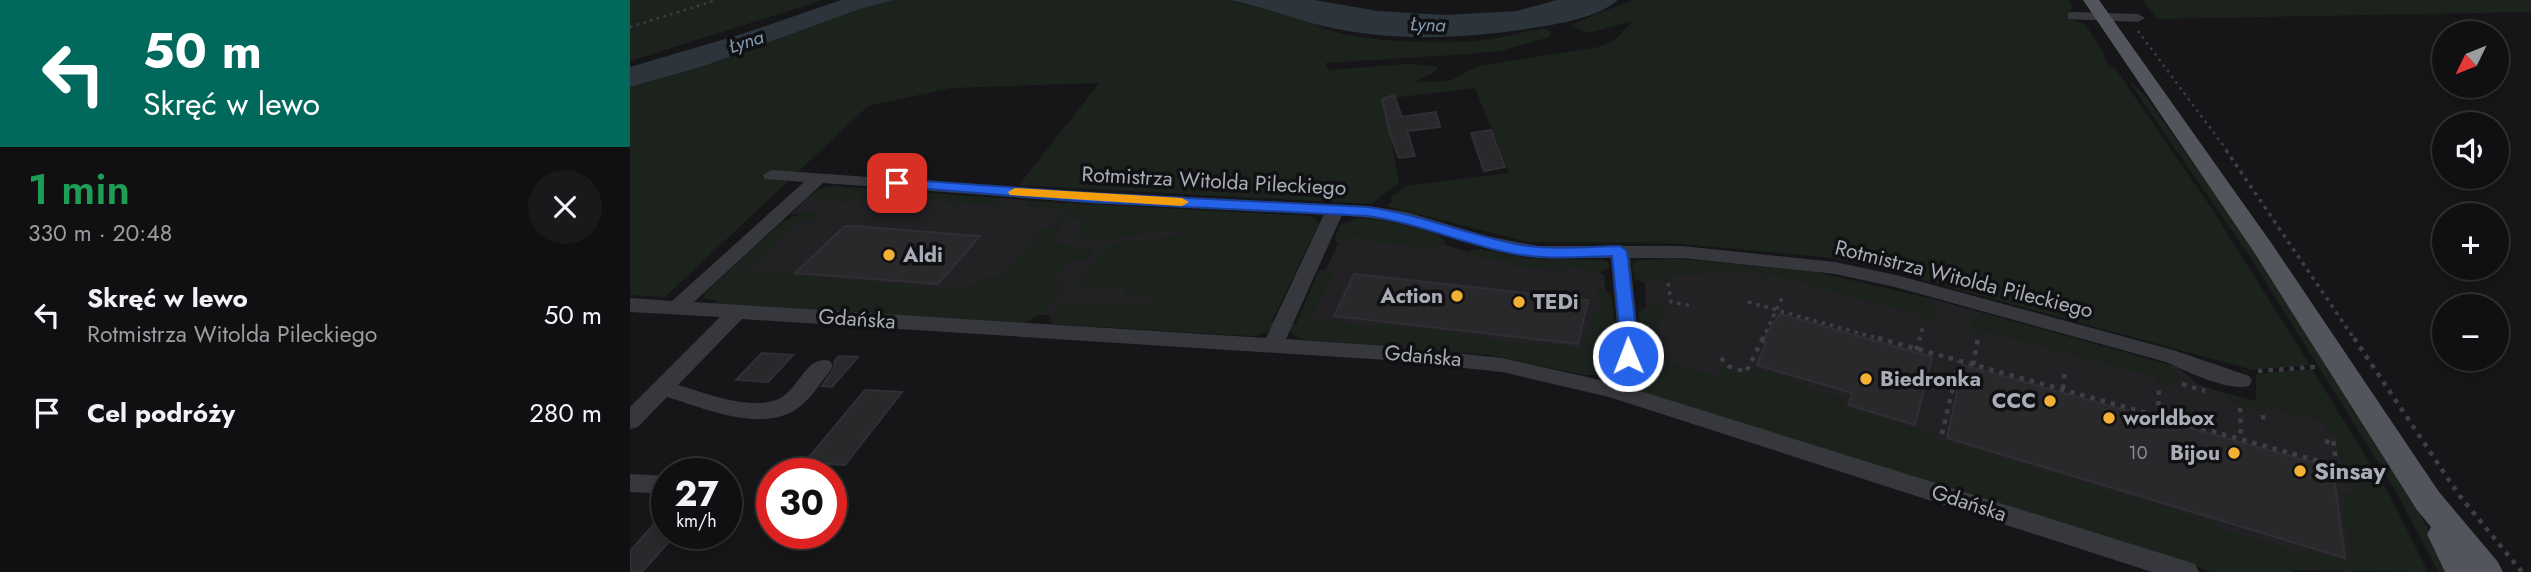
<!DOCTYPE html>
<html lang="pl">
<head>
<meta charset="utf-8">
<style>
	body { margin:0; font-family:Jost,sans-serif; background:#19191b; color:#f1f3f6; height:100vh; display:flex; flex-direction:column; font-size:26px; white-space:nowrap }
	* { box-sizing:border-box; margin:0 }
	p { font-size:23px; color:#9c9d9f }
	.icon { flex:none; width:38px; height:38px; fill:none; stroke:currentColor; stroke-width:2; stroke-linecap:round; stroke-linejoin:round }
	.map { position:relative; flex:1; overflow:hidden }
	.panel { display:flex; flex-direction:column; background:#101012; width:630px }
	.panel>* { flex:none }
	.top-card { background:#00695c; color:#fff; overflow:hidden }
	.needle { width:46px; rotate:227deg }
	.controls { position:absolute; left:1802px; top:21px; display:grid; gap:14px }
	.controls a { display:grid; place-items:center; width:77px; height:77px; border-radius:50%; background:#101012; box-shadow:0 4px 10px #0003,0 0 0 2px #303032; font-size:35px }
	.speed { position:absolute; left:21px; top:458px; display:flex; gap:14px; font-size:35px; font-weight:700; text-align:center }
	.speed>* { display:grid; place-content:center; width:91px; height:91px; border-radius:50%; background:#101012; box-shadow:0 4px 10px #0003,0 0 0 2px #303032; line-height:1 }
	.speed small { font-size:18px; font-weight:400 }
	.speed .limit { border:10px solid #d22; background:#fff; color:#111 }
	.pin { position:absolute; display:grid; place-items:center; width:60px; height:60px; color:#fff; margin:-30px; border-radius:14px; box-shadow:0 4px 10px #0006 }
	.me { position:absolute; width:77px; margin:-38px; rotate:359deg; stroke-linejoin:round; filter:drop-shadow(0 0 5px #0008) }
	.turn { display:flex; align-items:center; gap:24px; height:147px; padding:0 28px; font-size:32px }
	.turn .icon { width:91px; height:91px; stroke-width:2.5 }
	.turn b { display:block; font-size:49px; line-height:60px }
	.round { display:grid; place-items:center; flex:none; width:74px; height:74px; border-radius:37px; background:#19191b }
	.overview { display:flex; align-items:center; justify-content:space-between; height:119px; padding:0 28px }
	h1 { font-size:42px; font-weight:600; line-height:52px; color:#1e9e55 }
	ul { padding:0; list-style:none }
	li { display:flex; align-items:center; gap:21px; height:98px; padding:0 28px }
	li div { flex:1 }
	li b { display:block; font-size:26px }
	li em { font-style:normal }
	main { display:flex; flex:1; min-height:0 }
	.map>svg:first-child { display:block }
	.built { fill:#222225 }
	.green { fill:#1c231d }
	.water { fill:#2c353c }
	.building { fill:#29292c; stroke:#303034; stroke-width:2 }
	.lines { fill:none; stroke-linecap:round; stroke-linejoin:round }
	.path-far2 { stroke:#3d3f44; stroke-width:2.5; stroke-dasharray:2.5 4.5; stroke-linecap:butt }
	.path-far1 { stroke:#3d3f44; stroke-width:3.5; stroke-dasharray:3.5 5; stroke-linecap:butt }
	.path { stroke:#3d3f44; stroke-width:4.5; stroke-dasharray:4.5 6; stroke-linecap:butt }
	.minor { fill:#37383d; fill-rule:evenodd }
	.major { fill:#53555c; fill-rule:evenodd }
	.route { fill:#2563eb; stroke:#184099; stroke-width:2 }
	.slow { fill:#f59e0b }
	.poi-dot { fill:#f2b134; stroke:#111113; stroke-width:2.5 }
	.labels { text-anchor:middle; stroke-width:7; stroke-linejoin:round; paint-order:stroke }
	.number-label { font-size:18px; fill:#888b94 }
	.far-water-label { font-size:19px; font-style:italic; fill:#7f9bb3; stroke:#111113 }
	.street-label { font-size:21px; fill:#a8adb8; stroke:#111113 }
	.poi-label { font-size:21px; font-weight:bold; fill:#a8adb8; stroke:#111113; text-anchor:start }
	.near-poi-label { font-size:24px; font-weight:bold; fill:#a8adb8; stroke:#111113; text-anchor:start }
</style>
</head>
<body>
<main>
<section class="panel">
<div class="top-card">
<div class="turn"><svg class="icon" aria-label="left" viewBox="0 0 24 24"><path d="M17 20v-9H6M10 6l-5 5 5 5"/></svg><div><b>50 m</b>Skręć w lewo</div></div>
</div>
<div class="overview"><div><h1>1 min</h1><p>330 m · 20:48</p></div><a class="round"><svg class="icon" aria-label="close" viewBox="0 0 24 24"><path d="M6 6l12 12M18 6L6 18"/></svg></a></div>
<ul>
<li><svg class="icon" aria-label="left" viewBox="0 0 24 24"><path d="M17 20v-9H6M10 6l-5 5 5 5"/></svg><div><b>Skręć w lewo</b><p>Rotmistrza Witolda Pileckiego</p></div><em>50 m</em></li>
<li><svg class="icon" aria-label="arrive" viewBox="0 0 24 24"><path d="M6 21V4h12l-3 4 3 4H6"/></svg><div><b>Cel podróży</b></div><em>280 m</em></li>
</ul>
</section>
<div class="map">
<svg width="1901" height="572" viewBox="0 0 1901 572">
	<rect width="100%" height="100%" fill="#161618"/>
	<path class="built" d="M210 192 369 198 645 221 599 329 90 291 102 268 175 212 160 215 178 198Z
		M760 228 852 256 960 265 974 275 980 343 960 364 673 318 713 233Z
		M1093 265 1299 298 1548 367 1569 385 1599 394 1632 409 1633 388 1685 402 1785 565 1715 572 1015 356 1018 340 1014 270Z"/>
	<path class="green" d="M0 0H193L0 61Z
		M263 0H599L685 23C708 43 823 45 855 40 875 37 894 32 914 28L921 31 920 37 870 51 839 54 695 63 699 70 776 64 808 66 806 71 785 82 820 81 848 66 969 47 985 40 1003 21 958 33 941 26 963 15 1005 0H1439L1443 6 1440 12 1445 21 1455 24 1475 54 1473 56 1480 67H1484L1580 206 1680 365 1623 370 1278 276 1204 258 1039 243 898 242 757 206 763 201 760 198 776 186 879 173 845 88 754 99 769 183 741 204 389 185 469 83 321 88 238 106 35 297 0 295V87L74 66 227 10Z
		M1512 0H1901V12L1528 19Z
		M1496 77 1513 93 1612 232 1788 510 1820 572H1808L1766 491 1622 260Z
		M204 186 369 198 374 203 372 206 333 203 325 211H319L326 203 230 196 221 203 178 198 189 189Z
		M402 201 681 216 689 223 642 321 646 322 637 332 623 336 422 324 420 318 433 302 518 306 524 296 493 295 498 287 446 285 477 245 551 235V229L471 240 449 238 445 234 458 220 438 218 419 242 465 249 454 261H440L425 280 434 287 411 314 394 323 86 304 89 301 73 299 76 292 102 268 162 272 160 275 336 290 340 284 347 285 354 276 368 277 378 265H382L412 228 422 229 437 210 394 206 386 214Z
		M176 211 188 213 184 222 171 221 122 265 106 264 152 222Z
		M729 218C747 220 807 226 816 243L801 254H799L800 248 734 241 736 238 722 236 717 246 706 242 705 237 710 225Z
		M849 249 897 258 973 260 978 262 980 268 969 272 933 266 932 271 881 266 882 261 839 257 840 250Z
		M1039 258 1186 272 1299 298 1307 310 1302 320 1292 321 1293 316 1139 274 1136 281 1131 273 1039 275 1040 282H1012L1005 279 1002 265 1006 261Z
		M689 270 705 272 682 317 740 327 747 324 850 336 852 339 894 344 899 342 951 348 954 336 987 340 985 355 989 356 981 369 969 375H955L860 355 670 339 660 332 661 324H666Z
		M967 289 977 291 982 297 986 336 958 332 962 313H968L971 302 965 301Z
		M1021 303 1038 306 1022 334 1037 338 1027 358 1087 376 1092 366 1119 374 1122 367 1169 381 1168 385 1215 399 1213 407 1306 435 1305 438 1584 522 1591 529 1669 552 1677 550 1721 564 1712 491 1724 494 1721 473 1713 471 1706 437 1699 435 1691 421 1635 407V413L1599 402V394L1626 401V374L1682 369 1759 494 1798 572 1664 570 1663 572H1583L1014 393C1000 384 999 374 1005 360H1009L1012 343 1008 313Z
		M1356 314 1539 365 1551 379 1543 385 1526 383V377L1353 331 1349 336 1341 330 1344 316Z"/>
	<path class="water" d="M211 0H263L227 10 74 66 0 87V67L112 34Z
		M599 0H684L748 11 815 15 887 11 927 0H988C967 18 928 24 902 28 833 39 761 42 693 26 661 18 631 6 599 0Z"/>
	<path class="building" d="M764 95 772 117 806 112 810 127 777 131 785 156 769 158 760 134 752 99Z
		M861 130 875 167 854 171 841 133Z
		M215 226H223L350 236 308 284 165 273Z
		M724 274 958 300 948 344 704 316Z
		M1150 314 1302 357 1285 425 1219 405 1222 393 1127 365 1136 343H1133L1137 333Z
		M132 353 163 355 138 382 106 380Z
		M209 356 228 357 202 387 192 386 205 367 204 362Z
		M1333 365 1703 468 1715 558 1317 438Z
		M235 390 272 392 215 465 175 462Z
		M24 524 37 525V534H46L12 572H0V551Z"/>
	<g class="lines">
		<path class="path-far2" d="M0 27 87 0
			M1508 31 1598 152"/>
		<path class="path-far1" d="M1596 150 1725 340
			M1038 283 1041 302 1064 306
			M1118 302 1254 340
			M1132 340 1154 294
			M1289 340 1294 324"/>
		<path class="path" d="M1248 338 1703 465 1706 463 1703 438
			M1724 338 1829 495 1892 572
			M1286 350 1290 338
			M1091 358 1098 366 1116 372 1133 338
			M1343 365 1348 338
			M1628 371 1685 367
			M1552 384 1575 391
			M1433 389 1435 370
			M1610 408 1611 439
			M1633 415 1634 424
			M1528 416 1529 387
			M1312 434 1329 361
			M1695 441 1703 443"/>
		<path class="minor" d="M1443 12 1508 14 1515 18 1508 22 1438 19V13Z
			M141 170 460 193 738 206 777 212 856 236 908 246H1052L1205 262 1266 275 1543 350 1619 376 1622 381 1619 386C1599 392 1556 371 1536 362L1265 287 1205 274 1052 258H1000L1009 346 1005 362 994 386 1556 561 1565 564 1569 572H1522L979 397 872 372 757 360 112 319 48 385C76 393 117 410 146 400 168 393 176 353 200 361L203 366 200 371C190 383 181 399 168 408 132 434 74 408 37 397L8 427 0 429V407L90 317 0 312V298L42 301 174 182 135 179 133 175ZM193 183 460 203 694 214 636 338 64 302ZM712 215 774 222 847 245 908 258H981L989 346 975 381 872 358 757 346 656 339Z
			M0 474 37 476V494L0 492Z"/>
		<path class="major" d="M1453 0H1469L1642 244 1809 492 1868 562 1873 572H1815L1797 534 1801 527 1787 510 1624 252Z"/>
	</g>
	<path class="route" d="M267 179 460 193 738 207C788 214 833 233 881 243 916 251 954 247 990 246L997 251 1008 346 1006 356 998 362 989 356 991 346 982 256C949 257 913 260 880 253 832 243 787 223 738 216L460 202 262 186V180Z"/>
	<path class="slow" d="M385 188 552 198 559 202 552 206 380 195 378 192Z"/>
	<g class="poi-dot">
		<circle cx="259" cy="255" r="7"/>
		<circle cx="827" cy="296" r="7"/>
		<circle cx="889" cy="302" r="7"/>
		<circle cx="1236" cy="379" r="7"/>
		<circle cx="1420" cy="401" r="7"/>
		<circle cx="1479" cy="418" r="7"/>
		<circle cx="1604" cy="453" r="7"/>
		<circle cx="1670" cy="471" r="7"/>
	</g>
	<g class="labels">
		<g class="number-label">
			<text x="1508" y="459">10</text>
		</g>
		<g class="far-water-label">
			<text transform="translate(798 24) rotate(2)" y="7">Łyna</text>
			<text transform="translate(116 41) rotate(-18)" y="7">Łyna</text>
		</g>
		<g class="street-label">
			<text transform="translate(584 181) rotate(3)" y="7">Rotmistrza Witolda Pileckiego</text>
			<text transform="translate(1334 279) rotate(14)" y="7">Rotmistrza Witolda Pileckiego</text>
			<text transform="translate(227 319) rotate(4)" y="7">Gdańska</text>
			<text transform="translate(793 356) rotate(5)" y="7">Gdańska</text>
			<text transform="translate(1339 503) rotate(18)" y="7">Gdańska</text>
		</g>
		<g class="poi-label">
			<text x="273" y="262">Aldi</text>
			<text x="813" y="303" text-anchor="end">Action</text>
			<text x="903" y="309">TEDi</text>
			<text x="1250" y="386">Biedronka</text>
			<text x="1406" y="408" text-anchor="end">CCC</text>
			<text x="1493" y="425">worldbox</text>
			<text x="1590" y="460" text-anchor="end">Bijou</text>
		</g>
		<g class="near-poi-label">
			<text x="1684" y="479">Sinsay</text>
		</g>
	</g>
</svg>
<div class="controls">
<a><svg class="needle" viewBox="-14 -14 28 28"><path d="M0-13l5 13h-10z" fill="#e53935"/><path d="M0 13l5-13h-10z" fill="#9c9d9f"/></svg></a>
<a><svg class="icon" aria-label="sound" viewBox="0 0 24 24"><path d="M4 9h4l5-4v14l-5-4H4zM17 9q2 3 0 6"/></svg></a>
<a>+</a>
<a>−</a>
</div>
<div class="speed"><div>27<small>km/h</small></div><div class="limit">30</div></div>
<div class="pin" style="left:267px;top:183px;background:#d93025"><svg class="icon" aria-label="arrive" viewBox="0 0 24 24"><path d="M6 21V4h12l-3 4 3 4H6"/></svg></div>
<svg class="me" style="left:998px;top:356px" viewBox="-20 -20 40 40"><circle r="17" fill="#2563eb" stroke="#fff" stroke-width="3"/><path d="M0-11L8 9 0 5-8 9z" fill="#fff"/></svg>
</div>
</main>
</body>
</html>
